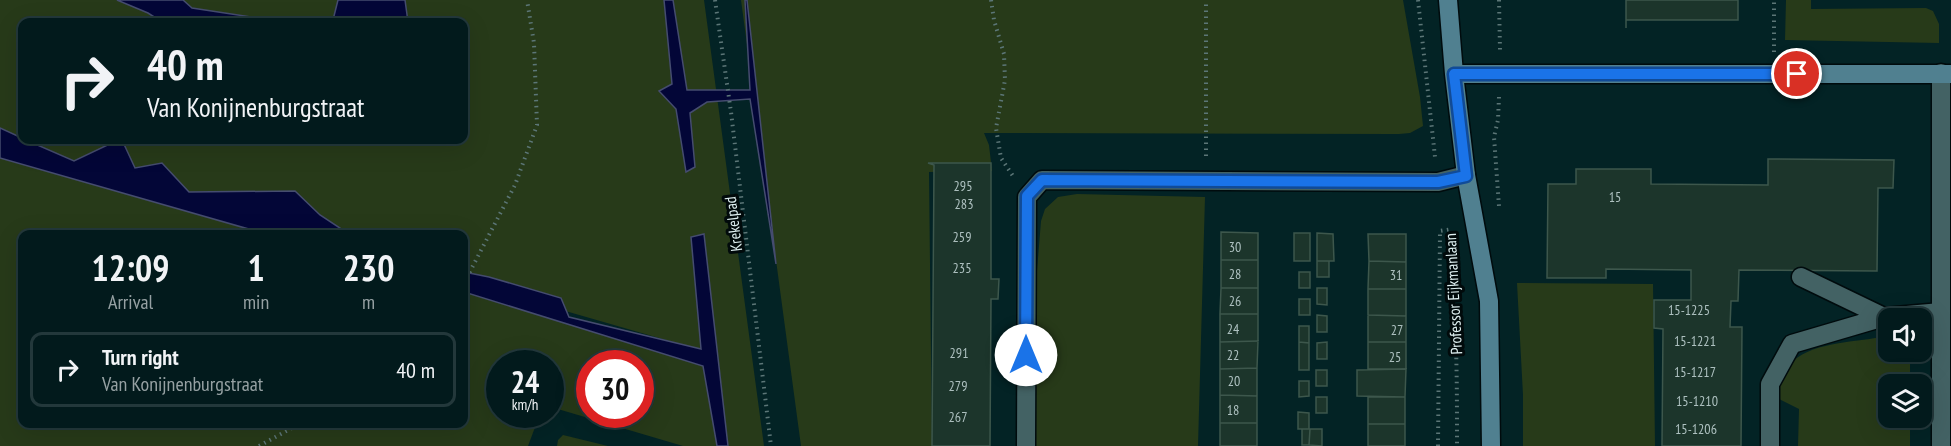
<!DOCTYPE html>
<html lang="en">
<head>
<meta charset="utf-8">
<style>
	body { margin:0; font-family:"PT Sans Narrow",sans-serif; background:#102729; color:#f1f3f6; height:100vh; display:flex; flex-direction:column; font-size:22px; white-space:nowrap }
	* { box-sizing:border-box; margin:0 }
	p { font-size:20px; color:#96a1a3 }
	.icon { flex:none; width:33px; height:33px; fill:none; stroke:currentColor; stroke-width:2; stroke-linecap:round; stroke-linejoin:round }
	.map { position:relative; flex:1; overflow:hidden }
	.details { position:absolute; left:18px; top:230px; width:450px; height:198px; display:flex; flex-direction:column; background:#021a1c; border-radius:12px; box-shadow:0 6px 24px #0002,0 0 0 2px #23383b }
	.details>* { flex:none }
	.hud { position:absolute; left:18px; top:18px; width:450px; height:126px; border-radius:12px; box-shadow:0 6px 24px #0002,0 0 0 2px #23383b; background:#021a1c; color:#f1f3f6; overflow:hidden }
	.tools { position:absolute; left:1878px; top:308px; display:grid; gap:12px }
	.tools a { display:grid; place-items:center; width:54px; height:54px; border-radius:12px; background:#021a1c; box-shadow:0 6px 24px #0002,0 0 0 2px #23383b; font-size:30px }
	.speed { position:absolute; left:486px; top:350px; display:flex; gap:12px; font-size:30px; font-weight:700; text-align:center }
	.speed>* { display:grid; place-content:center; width:78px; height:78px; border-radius:50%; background:#021a1c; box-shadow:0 6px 24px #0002,0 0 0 2px #23383b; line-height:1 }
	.speed small { font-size:15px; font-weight:400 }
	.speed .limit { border:9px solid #d22; background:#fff; color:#111 }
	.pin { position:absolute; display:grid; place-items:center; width:51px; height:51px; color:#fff; margin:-26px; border:3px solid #fff; border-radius:50%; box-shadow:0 2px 6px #0007 }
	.me { position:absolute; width:66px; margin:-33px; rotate:0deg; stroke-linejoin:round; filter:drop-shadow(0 0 4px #0008) }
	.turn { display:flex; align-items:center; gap:21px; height:126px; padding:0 30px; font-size:27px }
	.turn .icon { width:78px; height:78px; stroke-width:2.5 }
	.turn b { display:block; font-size:42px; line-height:51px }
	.eta { display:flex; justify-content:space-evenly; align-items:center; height:102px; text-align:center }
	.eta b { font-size:36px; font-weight:800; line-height:42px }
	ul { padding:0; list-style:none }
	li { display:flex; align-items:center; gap:18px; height:75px; margin:0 12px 9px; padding:0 18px; border:3px solid #23383b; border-radius:12px }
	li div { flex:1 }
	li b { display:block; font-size:22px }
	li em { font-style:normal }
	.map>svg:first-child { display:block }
	.green { fill:#273a19; fill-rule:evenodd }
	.water { fill:#030637; stroke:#454c6f; stroke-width:1.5 }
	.building { fill:#1c352b; stroke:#3d574c; stroke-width:1.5 }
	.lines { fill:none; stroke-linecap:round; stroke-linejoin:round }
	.street-casing { stroke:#000b0d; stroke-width:21 }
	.secondary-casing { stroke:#000b0d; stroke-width:21 }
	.path { stroke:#5c7677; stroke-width:4; stroke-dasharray:1.5 4.5; stroke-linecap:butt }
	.street { stroke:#436264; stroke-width:18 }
	.secondary { stroke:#508090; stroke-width:18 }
	.route-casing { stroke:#114b97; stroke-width:15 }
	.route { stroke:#1a73e8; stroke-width:10 }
	.labels { text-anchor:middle; stroke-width:6; stroke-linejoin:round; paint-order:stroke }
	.number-label { font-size:14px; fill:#aec1c0 }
	.street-label { font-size:16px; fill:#dff0f1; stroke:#010a0b }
</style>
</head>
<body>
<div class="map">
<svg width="1951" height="446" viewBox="0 0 1951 446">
	<rect width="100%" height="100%" fill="#032325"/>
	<path class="green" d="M0 0H338L333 21 330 22H22V140H464V22H408L405 0H704L764 446H728L718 355 555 308 557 320 703 366 717 446H683L551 407 550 363H500V414H540L528 446H0ZM22 234H464V423H22ZM590 363H640V414H590Z
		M741 0H1403L1420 97 1423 126 1410 133 1399 134 984 133 989 145 992 171 929 172 932 446H801Z
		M1786 0H1811V9L1926 8 1933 11 1939 24V43L1785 40Z
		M1077 194 1205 197 1198 446H1036V283L1041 221 1045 209 1058 197Z
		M1517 283 1653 284 1655 446H1523V395Z
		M1875 338 1888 339V351H1910V384H1888V417H1910V446H1798L1799 409 1775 397C1778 389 1780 378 1785 371 1801 343 1847 343 1875 338Z
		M563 435 608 446H557L558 440Z"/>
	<path class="water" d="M117 0H183L192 8 264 19 270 22H162L148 13Z
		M338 0H405L408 22H330L333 20Z
		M664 0H673L687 90H750L745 0H747L776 264 750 99 707 102 690 113 695 167 686 172 676 109 659 91 672 84Z
		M0 128 22 138V140H26L74 161 118 140H122L135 168 162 163 189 192 295 191 320 215 349 234H266L0 158Z
		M704 234 728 446H717L703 366 464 292V272L489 277 561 298 569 317 701 349 691 237Z"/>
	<path class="building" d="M1626 0H1738V20H1626V28Z
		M1768 159 1894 160 1893 188H1878L1877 271 1739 270 1738 301H1731L1730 327H1742L1741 446H1662L1663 329 1654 328V300H1691V270L1606 269V278H1547L1548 184H1576V169H1651V184L1768 185Z
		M928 163H991V279H999L998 299H991L990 446H932L934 165Z
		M1221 232 1258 233V260H1221Z
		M1294 233H1310V261H1294Z
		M1317 233 1333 234 1334 261H1317Z
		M1368 234H1406V262L1369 261Z
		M1221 260H1258V288H1221Z
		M1317 261H1329V277H1317Z
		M1369 261 1406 262V289H1368Z
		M1299 272H1310V288H1299Z
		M1221 288H1258V314H1220Z
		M1317 288H1327V305L1317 304Z
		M1368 289H1406V316L1368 315Z
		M1299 299H1310V315H1299Z
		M1220 314H1258V341L1220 342Z
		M1317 315 1327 316V332H1317Z
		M1368 315 1406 316V342H1368Z
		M1299 326H1309V343L1299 342Z
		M1258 341 1257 368 1220 369V342Z
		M1299 342 1309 343V370H1299Z
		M1327 342V359H1317V343Z
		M1368 342H1406V369H1368Z
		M1257 368V396L1220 395V369Z
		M1406 369 1405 397 1357 396V370Z
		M1316 370H1327V386H1316Z
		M1299 381H1309V396L1299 397Z
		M1220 395 1257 396V423H1220Z
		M1316 397H1327V413H1316Z
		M1368 397H1405V424H1368Z
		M1298 412 1309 413V429H1298Z
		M1220 423H1257V446H1220Z
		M1368 424H1405V446H1368Z
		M1302 429H1310L1309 445H1302Z
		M1310 429H1322V446L1309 445Z"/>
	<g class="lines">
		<g class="street-casing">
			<path id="street" d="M1941 73V446
				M1801 277 1884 317
				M1026 446 1027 197 1042 180 1438 182 1466 175
				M1770 446V384L1792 344 1884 317 1941 312"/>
		</g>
		<g class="secondary-casing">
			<path id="secondary" d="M1448 0 1454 74 1466 175 1489 301 1491 446
				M1454 74H1951"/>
		</g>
		<path class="path" d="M715 0 731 112 771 446
			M991 0 994 20 1004 54 1005 80 996 128 1001 158 1013 176
			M1418 0 1435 157
			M1499 0 1500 50
			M1774 52V0
			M1499 97 1498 120 1494 137 1499 206
			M1206 156V0
			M1453 244C1449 270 1454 295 1455 322 1457 363 1457 404 1457 446
			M464 283 515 185 537 125 534 43 527 0
			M259 446 301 423
			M1438 446 1440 231 1452 229"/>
		<use href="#street" class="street"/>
		<use href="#secondary" class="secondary"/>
	</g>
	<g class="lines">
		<g class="route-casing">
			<path id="route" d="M1026 355 1027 196 1042 180 1438 182 1466 176 1454 74H1797"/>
		</g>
		<use href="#route" class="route"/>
	</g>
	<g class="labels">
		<g class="number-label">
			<text x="963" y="191">295</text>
			<text x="1615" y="202">15</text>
			<text x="964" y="209">283</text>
			<text x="962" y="242">259</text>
			<text x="1235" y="252">30</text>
			<text x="962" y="273">235</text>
			<text x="1235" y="279">28</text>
			<text x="1396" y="280">31</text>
			<text x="1235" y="306">26</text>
			<text x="1689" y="315">15-1225</text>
			<text x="1233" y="334">24</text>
			<text x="1397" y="335">27</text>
			<text x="1695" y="346">15-1221</text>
			<text x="959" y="358">291</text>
			<text x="1233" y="360">22</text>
			<text x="1395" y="362">25</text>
			<text x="1695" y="377">15-1217</text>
			<text x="1234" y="386">20</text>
			<text x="958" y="391">279</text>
			<text x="1697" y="406">15-1210</text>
			<text x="1233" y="415">18</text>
			<text x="958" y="422">267</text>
			<text x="1696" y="434">15-1206</text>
		</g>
		<g class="street-label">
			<text transform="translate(733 224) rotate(-97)" y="6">Krekelpad</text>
			<text transform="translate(1453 294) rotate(-93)" y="6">Professor Eijkmanlaan</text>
		</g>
	</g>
</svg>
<div class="tools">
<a><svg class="icon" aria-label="sound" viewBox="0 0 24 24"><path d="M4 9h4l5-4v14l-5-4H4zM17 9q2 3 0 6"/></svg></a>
<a><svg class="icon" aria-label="layers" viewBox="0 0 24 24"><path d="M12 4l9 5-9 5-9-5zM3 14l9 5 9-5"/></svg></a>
</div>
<div class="speed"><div>24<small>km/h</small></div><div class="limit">30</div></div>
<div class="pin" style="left:1797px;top:74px;background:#d93025"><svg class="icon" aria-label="arrive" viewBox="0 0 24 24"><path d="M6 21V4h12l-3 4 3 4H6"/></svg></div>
<svg class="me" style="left:1026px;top:355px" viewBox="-20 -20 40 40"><circle r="19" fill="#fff"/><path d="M0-13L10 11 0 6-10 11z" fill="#1a73e8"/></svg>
<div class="hud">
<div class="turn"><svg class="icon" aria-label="right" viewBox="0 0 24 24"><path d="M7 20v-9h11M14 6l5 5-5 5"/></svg><div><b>40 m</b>Van Konijnenburgstraat</div></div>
</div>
<section class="details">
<div class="eta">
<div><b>12:09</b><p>Arrival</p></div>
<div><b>1</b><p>min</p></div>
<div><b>230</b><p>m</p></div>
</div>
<ul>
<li><svg class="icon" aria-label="right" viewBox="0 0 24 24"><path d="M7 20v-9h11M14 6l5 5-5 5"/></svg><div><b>Turn right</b><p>Van Konijnenburgstraat</p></div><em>40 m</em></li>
</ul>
</section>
</div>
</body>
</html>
